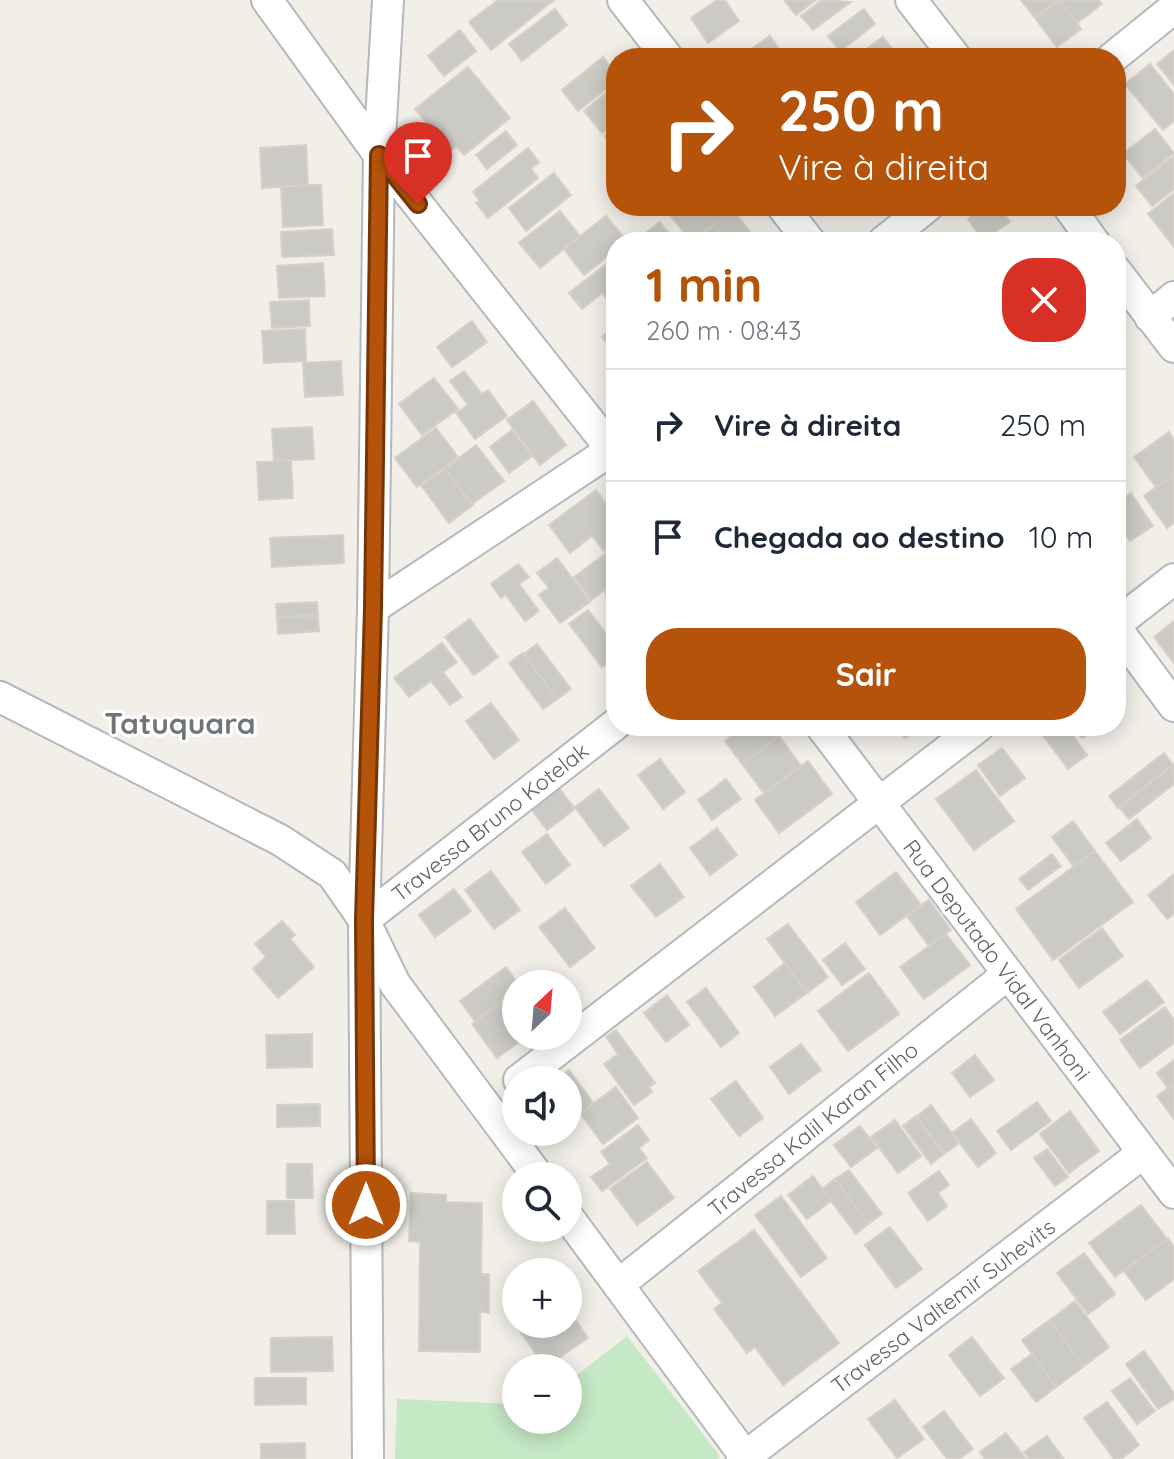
<!DOCTYPE html>
<html lang="pt">
<head>
<meta charset="utf-8">
<style>
	body { margin:0; font-family:Quicksand,sans-serif; background:#f2f2f3; color:#1f2937; height:100vh; display:flex; flex-direction:column; font-size:30px; white-space:nowrap }
	* { box-sizing:border-box; margin:0 }
	p { font-size:26px; color:#747a83 }
	.icon { flex:none; width:44px; height:44px; fill:none; stroke:currentColor; stroke-width:2; stroke-linecap:round; stroke-linejoin:round }
	.map { position:relative; flex:1; overflow:hidden }
	.details { position:absolute; left:606px; top:232px; width:520px; height:504px; display:flex; flex-direction:column; background:#fff; border-radius:32px; box-shadow:0 4px 20px #0003 }
	.details>* { flex:none }
	.hud { position:absolute; left:606px; top:48px; width:520px; height:168px; border-radius:32px; box-shadow:0 4px 20px #0003; background:#b45309; color:#fff; overflow:hidden }
	.needle { width:52px; rotate:26deg }
	.tools { position:absolute; left:502px; top:970px; display:grid; gap:16px }
	.tools a { display:grid; place-items:center; width:80px; height:80px; border-radius:50%; background:#fff; box-shadow:0 4px 20px #0003; font-size:40px }
	.pin { position:absolute; display:grid; place-items:center; width:68px; height:68px; color:#fff; margin:-82px -34px; border-radius:50% 50% 50% 0; rotate:-45deg; box-shadow:0 0 8px #0007 }
	.pin .icon { rotate:45deg }
	.me { position:absolute; width:88px; margin:-44px; rotate:0deg; stroke-linejoin:round; filter:drop-shadow(0 0 6px #0008) }
	.turn { display:flex; align-items:center; gap:28px; height:168px; padding:0 40px; font-size:36px }
	.turn .icon { width:104px; height:104px; stroke-width:2.5 }
	.turn b { display:block; font-size:56px; line-height:68px }
	.round { display:grid; place-items:center; flex:none; width:84px; height:84px; border-radius:32px; background:#f2f2f3 }
	.headline { display:flex; align-items:center; justify-content:space-between; height:136px; padding:0 40px }
	h1 { font-size:48px; font-weight:700; line-height:60px; color:#b45309 }
	.button { display:flex; gap:16px; margin-top:auto; padding:16px 40px }
	.button a { flex:1; height:92px; border-radius:32px; background:#b45309; color:#fff; font-size:32px; font-weight:700; line-height:92px; text-align:center }
	ul { padding:0; list-style:none }
	li { display:flex; align-items:center; gap:24px; height:112px; padding:0 40px; border-top:2px solid #e0e1e3 }
	li div { flex:1 }
	li b { display:block; font-size:30px }
	li em { font-style:normal }
	.map>svg:first-child { display:block }
	.green { fill:#c5e8c5 }
	.building { fill:#cccac5; stroke:#d6d1c6; stroke-width:2 }
	.lines { fill:none; stroke-linecap:round; stroke-linejoin:round }
	.minor-casing { stroke:#b5b8bc; stroke-width:34 }
	.minor { stroke:#fff; stroke-width:30 }
	.route-casing { stroke:#753606; stroke-width:20 }
	.route { stroke:#b45309; stroke-width:14 }
	.labels { text-anchor:middle; stroke-width:6; stroke-linejoin:round; paint-order:stroke }
	.street-label { font-size:22px; fill:#5f6368; stroke:#fff }
	.district-label { font-size:30px; font-weight:bold; fill:#70757a; stroke:#fff }
</style>
</head>
<body>
<div class="map">
<svg width="1174" height="1459" viewBox="0 0 1174 1459">
	<rect width="100%" height="100%" fill="#f1efe8"/>
	<path class="green" d="M627 1336 720 1456 717 1459H395L397 1399 516 1404V1420H568V1382Z"/>
	<path class="building" d="M498 0H554L491 50 469 22Z
		M717 0H725L739 21 708 43 691 18Z
		M784 0H816L796 15Z
		M822 0 851 2 813 30 801 16Z
		M1021 0H1058L1035 18Z
		M1060 0H1098L1102 4 1077 23Z
		M1060 0 1081 29 1057 47 1035 18Z
		M555 9 567 25 522 61 509 44Z
		M864 9 875 24 840 51 828 36Z
		M460 30 476 51 444 76 428 56Z
		M770 36 785 58H752L747 52Z
		M883 37 899 58H854Z
		M1174 50V85L1157 64Z
		M603 57 616 74V81L578 111 562 90Z
		M1150 64 1174 94V121L1163 130 1125 84Z
		M468 67 510 118 464 155 456 146 440 159 425 140 434 133 415 109Z
		M616 85V122L602 133 584 111Z
		M616 127V150L605 136Z
		M1155 129 1174 153 1143 178 1123 154Z
		M506 131 517 145 487 169 476 155Z
		M306 145 308 185 262 188 260 148Z
		M528 148 539 162 531 169 538 178 488 218 476 203 480 201 473 192Z
		M1174 156V189L1152 206 1136 186Z
		M554 173 571 195 526 231 509 208Z
		M308 185H321L323 225 283 227 281 187Z
		M1174 193V247L1148 214Z
		M679 206H729L733 210 692 242 669 214Z
		M987 206H999L1010 222 983 240 968 219Z
		M733 210 758 242H710L703 233Z
		M560 211 580 236 540 268 519 243Z
		M606 216 627 241 616 242V250L584 275 564 249Z
		M660 222 676 242H634Z
		M332 229 334 255 282 257 281 232Z
		M609 262 616 271V294L608 300 602 293 582 309 569 293Z
		M323 263 325 296 279 298 277 266Z
		M309 300 310 326 272 328 270 302Z
		M472 321 487 342 452 367 437 347Z
		M616 326V354L602 337Z
		M305 329 306 361 264 363 262 331Z
		M341 361 343 395 305 397 303 363Z
		M464 371 482 394 488 390 507 416 475 439 456 413 468 405 450 381Z
		M434 378 458 409 422 435 399 404Z
		M533 401 566 445 540 465 507 420Z
		M312 427 314 459 274 461 272 429Z
		M436 428 458 457 417 487 395 458Z
		M512 430 532 456 509 473 490 447Z
		M1169 432 1174 440V474L1156 487 1134 457Z
		M476 445 504 481 472 504 445 469Z
		M291 460 293 498 259 500 257 462Z
		M445 469 473 505 449 523 421 485Z
		M1174 474V523L1167 528 1144 496Z
		M596 490 616 517V541L604 551 592 536 570 553 549 525Z
		M1131 493 1153 526 1130 541 1116 521V503Z
		M343 535 344 563 272 567 270 538Z
		M616 546V581L591 600 574 577Z
		M557 558 590 602 560 623 539 595 549 588 537 573Z
		M518 564 529 577 519 584 539 611 525 621 505 594 501 598 491 584Z
		M616 584V607L605 592Z
		M317 602 318 615 277 618 276 604Z
		M588 610 616 647V656L602 667 569 624Z
		M318 615 319 631 278 634 277 617Z
		M470 619 498 657 474 675 445 637Z
		M1174 621V663L1154 637Z
		M442 643 457 662 443 672 462 697 450 705 431 681 409 697 394 678Z
		M537 644 571 689 557 699 524 654Z
		M523 653 557 699 543 709 509 663Z
		M491 703 519 740 494 759 466 721Z
		M745 726H772L779 736 742 764 725 741Z
		M897 726H923L905 738Z
		M1053 726H1066L1087 755 1068 769 1042 734Z
		M1073 726H1099L1082 738Z
		M779 736 801 766 764 793 742 764Z
		M1002 748 1025 778 1000 796 978 765Z
		M1164 753 1173 765 1118 808 1109 796Z
		M660 759 685 792 663 809 638 775Z
		M808 761 832 794 779 833 755 800Z
		M1173 765 1174 784 1129 819 1119 807Z
		M976 770 1014 821 974 850 936 799Z
		M726 779 741 799 712 820 698 800Z
		M559 788 575 809 547 830 531 809Z
		M599 789 629 828 604 846 575 807Z
		M1137 819 1151 838 1121 861 1106 843Z
		M1073 821 1095 851 1074 867 1052 837Z
		M717 828 737 855 710 875 690 848Z
		M547 834 570 865 546 884 522 852Z
		M1095 851 1133 902 1053 960 1016 909Z
		M1052 854 1061 866 1028 890 1019 879Z
		M660 864 684 897 656 917 631 886Z
		M491 871 520 910 494 929 465 890Z
		M896 872 921 905 880 935 856 902Z
		M1173 875 1174 914 1167 919 1148 895Z
		M454 889 471 911 435 937 419 915Z
		M929 900 951 930 929 946 907 916Z
		M565 908 595 948 570 967 539 927Z
		M282 921 295 935 290 939 314 967 278 998 253 969 266 957 255 944Z
		M788 924 828 977 807 993 767 939Z
		M1102 928 1123 956 1079 988 1059 960Z
		M946 934 970 965 924 999 900 967Z
		M845 943 865 969 842 985 823 960Z
		M785 963 807 993 775 1016 754 987Z
		M506 967 518 984H516V990L475 1021 460 1001Z
		M869 973 899 1014 848 1051 818 1011Z
		M1147 980 1164 1002 1120 1034 1103 1012Z
		M706 988 739 1033 721 1047 687 1002Z
		M516 990V1036H527L497 1058 472 1024Z
		M667 995 689 1025 666 1042 644 1013Z
		M1165 1007 1174 1020V1043L1140 1068 1120 1040Z
		M616 1030 655 1083 649 1087 652 1092 634 1105 604 1064 618 1054 606 1037Z
		M312 1034V1067L267 1068 266 1035Z
		M801 1044 821 1070 789 1094 770 1067Z
		M975 1055 994 1080 970 1097 952 1073Z
		M1174 1060V1084L1168 1089 1157 1073Z
		M569 1070 594 1104 568 1122V1080H556Z
		M736 1081 763 1118 739 1136 711 1099Z
		M1174 1084V1119L1157 1096Z
		M616 1087 638 1118 603 1144 580 1113Z
		M1037 1102 1051 1121 1011 1150 997 1131Z
		M320 1104V1126L277 1127V1105Z
		M931 1105 959 1143 944 1154 916 1117Z
		M1070 1111 1099 1151 1069 1173 1040 1134Z
		M916 1116 944 1154 931 1164 903 1126Z
		M971 1119 996 1153 978 1167 952 1133Z
		M895 1120 921 1156 898 1173 871 1137Z
		M638 1125 649 1140 639 1148 647 1158 602 1191 591 1177 610 1164 601 1152Z
		M860 1126 877 1148 851 1167 834 1145Z
		M1047 1149 1068 1177 1055 1186 1034 1158Z
		M647 1162 674 1198 637 1225 610 1189Z
		M287 1164H312L313 1198H287Z
		M849 1170 882 1214 868 1224 835 1179Z
		M939 1171 949 1185 938 1193 947 1206 928 1221 908 1193Z
		M813 1176 831 1201 807 1219 788 1195Z
		M835 1179 868 1224 856 1234 822 1189Z
		M411 1193 446 1195V1202L482 1203 481 1274H489V1313L480 1312V1352L419 1351 420 1242 409 1241Z
		M781 1196 827 1258 801 1277 755 1215Z
		M267 1201H294L295 1234H267Z
		M1141 1205 1167 1239 1115 1277 1089 1243Z
		M890 1227 922 1269 896 1288 865 1245Z
		M754 1230 839 1343 783 1385 755 1347 747 1353 714 1309 722 1303 698 1271Z
		M1168 1238 1174 1247V1279L1146 1300 1124 1271Z
		M1084 1253 1115 1294 1088 1314 1057 1273Z
		M1075 1301 1109 1347 1084 1366 1050 1320Z
		M568 1309 588 1338 545 1367 515 1324H568Z
		M1050 1320 1084 1366 1056 1387 1022 1340Z
		M332 1337 333 1371 271 1372V1338Z
		M972 1337 1004 1378 980 1396 949 1355Z
		M1144 1351 1174 1393V1399L1158 1409 1126 1364Z
		M1032 1354 1056 1387 1036 1402 1011 1369Z
		M255 1378H306V1404L255 1405Z
		M1130 1378 1155 1411 1137 1424 1112 1391Z
		M895 1400 924 1439 897 1458 868 1419Z
		M1107 1402 1139 1445 1121 1459H1114L1084 1418Z
		M944 1411 973 1449 959 1459H947L923 1427Z
		M1006 1433 1026 1459H985L980 1452Z
		M1047 1436 1064 1459H1029L1024 1452Z
		M305 1443V1459H261V1444Z"/>
	<g class="lines">
		<g class="minor-casing">
			<path id="minor" d="M267 0 379 155 616 455
				M623 0 668 58
				M911 0 956 58
				M1112 58 1174 8
				M782 206 810 242
				M1068 206 1094 242
				M883 242 928 206
				M1116 271 1174 347
				M1150 317 1174 297
				M373 608 616 447
				M1116 624 1174 579
				M1116 628 1174 706
				M0 697 280 840 332 874 364 920 395 984 538 1176
				M821 726 1174 1193
				M364 920 616 724
				M519 1080 979 726
				M568 1217 747 1459
				M618 1285 1008 974
				M368 1459 364 920 373 608 379 155 388 0
				M742 1459 1143 1153"/>
		</g>
		<use href="#minor" class="minor"/>
	</g>
	<g class="lines">
		<g class="route-casing">
			<path id="route" d="M366 1205 364 920 373 608 379 155 418 204"/>
		</g>
		<use href="#route" class="route"/>
	</g>
	<g class="labels">
		<g class="street-label">
			<text transform="translate(490 822) rotate(-38)" y="8">Travessa Bruno Kotelak</text>
			<text transform="translate(997 960) rotate(53)" y="8">Rua Deputado Vidal Vanhoni</text>
			<text transform="translate(813 1129) rotate(-39)" y="8">Travessa Kalil Karan Filho</text>
			<text transform="translate(943 1306) rotate(-37)" y="8">Travessa Valtemir Suhevits</text>
		</g>
		<g class="district-label">
			<text x="180" y="734">Tatuquara</text>
		</g>
	</g>
</svg>
<div class="tools">
<a><svg class="needle" viewBox="-14 -14 28 28"><path d="M0-13l5 13h-10z" fill="#e53935"/><path d="M0 13l5-13h-10z" fill="#747a83"/></svg></a>
<a><svg class="icon" aria-label="sound" viewBox="0 0 24 24"><path d="M4 9h4l5-4v14l-5-4H4zM17 9q2 3 0 6"/></svg></a>
<a><svg class="icon" aria-label="search" viewBox="0 0 24 24"><circle cx="10" cy="10" r="6"/><path d="M15 15l6 6"/></svg></a>
<a>+</a>
<a>−</a>
</div>
<div class="pin" style="left:418px;top:204px;background:#d93025"><svg class="icon" aria-label="arrive" viewBox="0 0 24 24"><path d="M6 21V4h12l-3 4 3 4H6"/></svg></div>
<svg class="me" style="left:366px;top:1205px" viewBox="-20 -20 40 40"><circle r="17" fill="#b45309" stroke="#fff" stroke-width="3"/><path d="M0-11L8 9 0 5-8 9z" fill="#fff"/></svg>
<div class="hud">
<div class="turn"><svg class="icon" aria-label="right" viewBox="0 0 24 24"><path d="M7 20v-9h11M14 6l5 5-5 5"/></svg><div><b>250 m</b>Vire à direita</div></div>
</div>
<section class="details">
<div class="headline"><div><h1>1 min</h1><p>260 m · 08:43</p></div><a class="round" style="background:#d93025;color:#fff"><svg class="icon" aria-label="close" viewBox="0 0 24 24"><path d="M6 6l12 12M18 6L6 18"/></svg></a></div>
<ul>
<li><svg class="icon" aria-label="right" viewBox="0 0 24 24"><path d="M7 20v-9h11M14 6l5 5-5 5"/></svg><div><b>Vire à direita</b></div><em>250 m</em></li>
<li><svg class="icon" aria-label="arrive" viewBox="0 0 24 24"><path d="M6 21V4h12l-3 4 3 4H6"/></svg><div><b>Chegada ao destino</b></div><em>10 m</em></li>
</ul>
<div class="button"><a>Sair</a></div>
</section>
</div>
</body>
</html>
